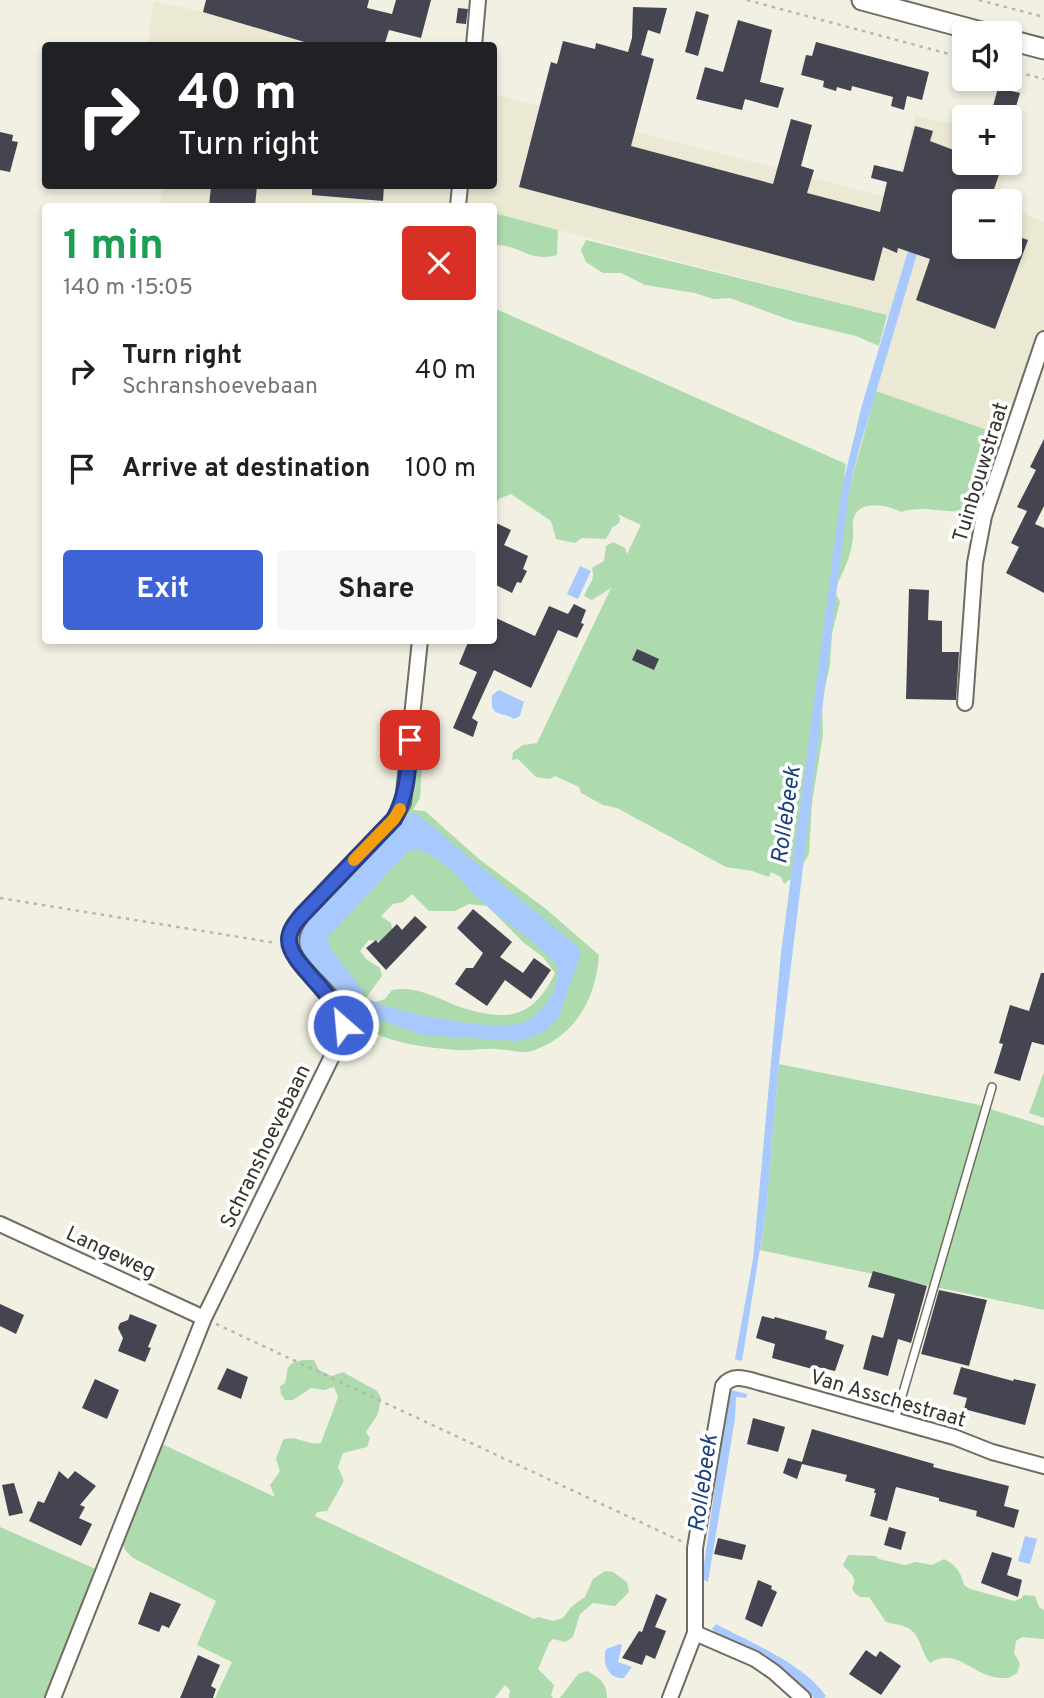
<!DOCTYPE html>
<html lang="en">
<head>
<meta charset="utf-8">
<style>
	body { margin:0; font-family:Overpass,sans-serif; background:#f6f6f6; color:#202124; height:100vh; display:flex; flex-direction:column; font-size:26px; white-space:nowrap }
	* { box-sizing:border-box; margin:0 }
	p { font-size:23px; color:#757577 }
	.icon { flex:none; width:38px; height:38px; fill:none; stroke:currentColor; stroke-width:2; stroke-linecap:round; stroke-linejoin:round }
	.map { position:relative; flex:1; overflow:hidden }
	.panel { position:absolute; left:42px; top:203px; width:455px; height:441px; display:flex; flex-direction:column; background:#fff; border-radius:7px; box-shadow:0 4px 10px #0003 }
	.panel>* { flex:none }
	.top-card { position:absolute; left:42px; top:42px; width:455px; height:147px; border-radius:7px; box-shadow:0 4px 10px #0003; background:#202124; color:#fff; overflow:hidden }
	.buttons { position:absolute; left:952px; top:21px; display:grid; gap:14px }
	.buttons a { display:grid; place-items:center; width:70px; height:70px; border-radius:7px; background:#fff; box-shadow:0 4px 10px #0003; font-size:35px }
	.pin { position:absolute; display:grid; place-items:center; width:60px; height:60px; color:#fff; margin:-30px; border-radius:14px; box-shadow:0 4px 10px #0006 }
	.me { position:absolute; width:77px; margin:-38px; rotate:333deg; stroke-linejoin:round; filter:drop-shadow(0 0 5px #0008) }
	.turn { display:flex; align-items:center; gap:24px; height:147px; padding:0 21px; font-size:32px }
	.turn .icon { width:91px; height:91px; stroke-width:2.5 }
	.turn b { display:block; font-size:49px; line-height:60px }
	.round { display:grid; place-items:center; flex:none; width:74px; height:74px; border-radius:7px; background:#f6f6f6 }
	.summary { display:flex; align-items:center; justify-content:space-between; height:119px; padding:0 21px }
	h1 { font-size:42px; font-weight:700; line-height:52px; color:#1e9e55 }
	.primary-button { display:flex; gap:14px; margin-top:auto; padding:14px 21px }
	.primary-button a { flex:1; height:80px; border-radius:7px; background:#3e63d5; color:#fff; font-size:28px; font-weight:700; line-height:80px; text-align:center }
	.primary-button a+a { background:#f6f6f6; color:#202124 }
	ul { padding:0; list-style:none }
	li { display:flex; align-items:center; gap:21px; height:98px; padding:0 21px }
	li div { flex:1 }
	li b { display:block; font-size:26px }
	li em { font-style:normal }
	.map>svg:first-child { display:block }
	.built { fill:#ebe8d3 }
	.green { fill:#addbae }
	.water { fill:#a8c9fd }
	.building { fill:#444550 }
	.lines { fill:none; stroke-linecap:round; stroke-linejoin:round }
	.lane-casing { stroke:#6f6d61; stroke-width:10 }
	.street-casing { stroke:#6f6d61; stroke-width:18 }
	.secondary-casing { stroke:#6f6d61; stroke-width:23 }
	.path { stroke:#b9b7ad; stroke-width:2.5; stroke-dasharray:3.5 5; stroke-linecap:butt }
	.lane { stroke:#fff; stroke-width:7 }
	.street { stroke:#fff; stroke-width:14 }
	.secondary { stroke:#fff; stroke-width:19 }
	.route-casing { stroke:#28408a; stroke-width:18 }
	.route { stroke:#3e63d5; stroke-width:12 }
	.slow { stroke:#f59e0b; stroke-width:12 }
	.labels { text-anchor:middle; stroke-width:7; stroke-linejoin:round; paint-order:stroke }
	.street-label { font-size:21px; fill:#35342f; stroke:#fff }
	.water-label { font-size:23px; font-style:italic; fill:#1b417d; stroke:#fff }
</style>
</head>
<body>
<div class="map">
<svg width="1044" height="1698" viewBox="0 0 1044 1698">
	<rect width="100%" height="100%" fill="#f2f0e3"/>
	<path class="built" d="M154 2 195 10 318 45 147 46Z
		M494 94 894 199 915 116 964 126V163H1009L997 201H964V247H1010V208L1044 222V339L1010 438 876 391 898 318 494 213V206L459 204 458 206H160L163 186H494Z"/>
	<path class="green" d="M494 213 558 230 557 255C529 263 520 244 494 245Z
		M586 240 887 315 879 346 856 336 793 321 730 298 713 299 695 293 645 285 621 273H603L586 262 581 250Z
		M494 308 846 464 844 477 851 482 876 391 1010 438 987 508 976 506C964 519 923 503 902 512 886 505 856 498 853 522 852 527 854 533 853 538 851 557 843 573 834 590L840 602 832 634 830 665 822 700 823 735 812 803 809 854 798 873 784 884 781 877 771 872 769 877 752 871 726 867 617 808 603 805 581 793 579 787 555 776 550 779 536 777 518 759 512 760 513 752 523 745 537 743 611 588 592 600 584 596C588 585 596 580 592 568L604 561 606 546 613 542 625 548 627 554 641 525 617 514 620 518 619 523 612 528 606 539 582 538 575 543 556 539 551 521 511 494 499 499 494 507Z
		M419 714 425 716 420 798 413 810 425 811 479 859 546 909 599 955C596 998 576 1036 532 1051 522 1054 506 1049 495 1049 482 1048 469 1051 457 1050 432 1048 374 1043 361 1021L366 1005 385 999 392 990C417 985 438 999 460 1007 507 1022 533 1019 555 973L543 957 524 943 487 906 469 904 455 911H429L412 894 403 902 393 904 381 916 391 923 394 940 392 943 369 940 360 951 366 959 380 968 382 976 360 1006 331 991 306 965 298 949 297 937 318 901 408 802 414 772Z
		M779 1064 975 1104 1044 1126V1310L760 1250 766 1211Z
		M1044 1072V1118L1029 1113Z
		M303 1360H314L319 1370 332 1376 343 1372 377 1391 381 1398 378 1414 366 1432 370 1438 367 1447 343 1453 338 1467 344 1481 327 1511 317 1512 315 1516 534 1619 538 1617 553 1621 563 1618 571 1607 585 1597 593 1579 605 1571 613 1572 627 1582 629 1592 615 1606 593 1603 580 1614 573 1637 565 1642 553 1639 549 1643 538 1669 554 1685 551 1696 553 1698H509L510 1690 505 1685 495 1698H215L232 1662 197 1645 216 1601 133 1558 126 1551 121 1541 160 1443 275 1497 270 1485 280 1471 276 1459 283 1440C296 1434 307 1446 321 1443L338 1397 334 1387 324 1390 311 1388 293 1400H285L281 1394 280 1386 285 1383C289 1367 284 1364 303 1360Z
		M0 1527 98 1570 50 1698H0Z
		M848 1555 875 1556 879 1559 905 1565 916 1562 932 1565 944 1559C956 1565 961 1572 964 1585L970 1589 1014 1601 1022 1598 1023 1595 1035 1596 1039 1607 1044 1610V1639L1022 1637 1016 1641 1014 1653 1020 1664 1017 1673 1008 1678C1002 1678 996 1678 990 1676 969 1670 953 1648 930 1663 919 1650 922 1632 903 1626 898 1624 892 1624 886 1622L869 1597C860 1598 856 1596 852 1589 858 1576 851 1575 843 1565Z
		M587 1671C600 1678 607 1683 607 1698H560L578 1674Z"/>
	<path class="water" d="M908 251 917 254 860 446 849 490 779 1064 766 1211 742 1361 735 1359 753 1259 781 953 842 487 862 405Z
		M580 566 591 571 578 599 567 594Z
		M499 690 524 702 520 716 514 719C500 710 490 719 492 695Z
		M411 812 417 814 577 946 581 954 559 1016 547 1030 535 1036 519 1041 422 1035 358 1012 371 1000C395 1013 496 1032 521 1023 542 1016 560 989 558 967 538 942 511 927 487 906 467 890 449 862 425 852 419 849 414 850 408 851L327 938 330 948 364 992 350 998 334 987 302 953 299 940 300 932 312 911Z
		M731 1390 747 1394 746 1398 736 1397 735 1419 708 1582 702 1579 724 1422Z
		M1025 1536 1037 1539 1030 1564 1018 1561Z
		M716 1624C751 1643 803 1663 826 1696L824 1698H814L773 1664 716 1633 712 1629Z
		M620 1644 622 1645 618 1662 632 1667 624 1678C608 1680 602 1663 606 1649Z"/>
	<path class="building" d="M206 0H369L367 8 392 14 396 0H431L421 38 389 30 384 46H318L203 12Z
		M633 7 667 8 660 34 648 30 641 55 654 59 631 146 773 184 791 119 812 125 801 166 814 170 807 193 880 212 887 182 871 178 874 165 903 172 915 126 933 131 930 141 964 154V163H1003L990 201H964V247H1010V234L1028 240 995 329 916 300 930 259 898 248 897 253 883 247 874 281 519 187 551 62 557 64 563 41 595 49 596 43 628 52 632 38Z
		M458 8 468 9 466 24 456 23Z
		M696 11 709 15 698 56 685 52Z
		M738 20 772 30 760 82 784 88 778 108 745 99 742 110 696 99 705 67 723 72Z
		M816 42 929 72 922 100 907 96 904 110 891 106 893 97 852 86 851 91 837 87 836 91 823 87 824 81 801 75 806 55 812 56Z
		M998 88 1020 93 1013 117H990Z
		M0 132 13 135 12 141 18 142 10 172 0 170Z
		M211 186H257L255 206H209Z
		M312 186H384L383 201 312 195Z
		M1044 439V506L1035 524 1044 528V593L1006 573 1019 547 1011 543 1027 511 1017 507 1036 470 1030 467Z
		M494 522 511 530 504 545 528 556 523 569 527 571 521 583 517 582 512 593 494 584Z
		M909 589 929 590 928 620 942 621V652H959L956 700 906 699Z
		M574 604 586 610 581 623 584 624 577 638 558 630 531 688 494 670 472 718 478 722 473 737 453 728 477 672 459 664 469 640H494V617L535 636 549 606 568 614Z
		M637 649 659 659 654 670 632 660Z
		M473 909 512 942 500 957 523 973 534 958 551 970 531 999 505 980 487 1006 455 984 466 968H473L483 953 457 928Z
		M415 916 427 927 386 970 366 948 376 940 378 943 397 924 402 930Z
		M1041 973H1044V1045L1032 1042 1020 1081 994 1073 1003 1044 999 1043 1010 1005 1029 1011Z
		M873 1271 927 1286 911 1343 898 1339 888 1376 863 1369 872 1335 883 1338 895 1294 868 1287Z
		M939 1290 987 1300 969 1366 921 1354Z
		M0 1304 24 1315 16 1334 0 1326Z
		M130 1314 157 1325 148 1347 151 1348 145 1362 118 1351 123 1338 118 1328 120 1323 128 1320Z
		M762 1316 774 1319 775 1317 827 1331 825 1339 844 1345 835 1371 817 1367 816 1370 772 1358 775 1344 756 1338Z
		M961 1367 1013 1381 1014 1379 1036 1384 1025 1425 964 1409 967 1398 953 1394Z
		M227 1368 248 1377 241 1399 217 1389Z
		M95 1379 119 1390 107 1419 82 1408Z
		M753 1418 785 1427 778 1452 747 1444Z
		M812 1429 934 1464 933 1467 1009 1486 1004 1506 1019 1510 1014 1528 976 1516 977 1511 939 1501V1498L896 1487 887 1521 870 1516 876 1493H874L875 1489 845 1481 847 1475 802 1464 797 1479 783 1473 788 1458 802 1462Z
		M59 1471 68 1479 75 1471 96 1486 80 1505 85 1507 79 1518 92 1524 81 1546 29 1521 38 1501 44 1503Z
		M14 1483 23 1513 9 1516 2 1485Z
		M889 1527 906 1532 901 1550 884 1545Z
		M718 1538 746 1545 742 1560 714 1554Z
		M992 1552 1012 1558 1007 1575 1022 1580 1018 1597 981 1583Z
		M758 1580 772 1586 771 1589 777 1592 762 1627 745 1619Z
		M150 1592 181 1604 169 1628 162 1625 159 1632 138 1624Z
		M656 1594 667 1599 655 1627 666 1631 655 1659 646 1655 642 1665 622 1658 639 1631 642 1632Z
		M866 1650 876 1657 880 1651 901 1666 881 1695 849 1674Z
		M198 1655 220 1665 211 1686 216 1689 213 1698H180Z"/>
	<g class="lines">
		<g class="lane-casing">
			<path id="lane" d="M895 1420 992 1087"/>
		</g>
		<g class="street-casing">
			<path id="street" d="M474 46 478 0
				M458 206 460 186
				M965 703 975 563 984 516 1044 339
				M0 1224 204 1318
				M695 1633 755 1659 774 1672 803 1698
				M53 1698 204 1318 341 1038C342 1029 344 1019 340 1011 323 976 268 957 302 915L394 819 403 803 420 640
				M670 1698 695 1633V1548L723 1386C733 1373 746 1379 761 1383L954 1437 992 1452 1044 1466"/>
		</g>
		<g class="secondary-casing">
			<path id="secondary" d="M862 0 985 33
				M1010 40 1044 49"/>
		</g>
		<path class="path" d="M747 0 964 58
			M979 0 1044 17
			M1010 70 1044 79
			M0 898 276 943
			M216 1324 683 1542"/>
		<use href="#lane" class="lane"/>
		<use href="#street" class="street"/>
		<use href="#secondary" class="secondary"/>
	</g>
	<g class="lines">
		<g class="route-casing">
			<path id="route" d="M343 1025C337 993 289 964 289 940 289 930 296 922 302 915L394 819C408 794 408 768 410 740"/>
		</g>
		<use href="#route" class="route"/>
		<path class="slow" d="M354 860 394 819 400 809"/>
	</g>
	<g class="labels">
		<g class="street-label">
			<text transform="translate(980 472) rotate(-73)" y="7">Tuinbouwstraat</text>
			<text transform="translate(265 1146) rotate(-64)" y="7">Schranshoevebaan</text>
			<text transform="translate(111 1252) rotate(25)" y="7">Langeweg</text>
			<text transform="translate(888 1398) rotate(16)" y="7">Van Asschestraat</text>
		</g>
		<g class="water-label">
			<text transform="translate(785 815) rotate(-82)" y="8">Rollebeek</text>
			<text transform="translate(702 1483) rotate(-82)" y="8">Rollebeek</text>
		</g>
	</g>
</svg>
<div class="buttons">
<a><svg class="icon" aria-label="sound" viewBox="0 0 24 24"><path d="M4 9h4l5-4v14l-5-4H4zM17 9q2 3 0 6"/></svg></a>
<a>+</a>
<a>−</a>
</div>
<div class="pin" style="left:410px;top:740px;background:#d93025"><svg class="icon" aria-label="arrive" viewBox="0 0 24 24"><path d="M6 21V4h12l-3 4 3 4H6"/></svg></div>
<svg class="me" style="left:343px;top:1025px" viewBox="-20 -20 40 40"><circle r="17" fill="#3e63d5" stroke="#fff" stroke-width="3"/><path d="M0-11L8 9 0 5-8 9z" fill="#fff"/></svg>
<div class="top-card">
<div class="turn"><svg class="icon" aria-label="right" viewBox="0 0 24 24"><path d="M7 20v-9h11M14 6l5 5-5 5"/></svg><div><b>40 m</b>Turn right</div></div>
</div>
<section class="panel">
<div class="summary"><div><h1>1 min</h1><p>140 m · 15:05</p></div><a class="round" style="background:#d93025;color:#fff"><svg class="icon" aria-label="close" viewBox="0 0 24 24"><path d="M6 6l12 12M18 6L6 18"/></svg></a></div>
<ul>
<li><svg class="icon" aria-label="right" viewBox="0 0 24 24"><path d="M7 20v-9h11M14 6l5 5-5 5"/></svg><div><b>Turn right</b><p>Schranshoevebaan</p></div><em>40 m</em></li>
<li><svg class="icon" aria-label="arrive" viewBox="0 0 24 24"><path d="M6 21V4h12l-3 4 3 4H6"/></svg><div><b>Arrive at destination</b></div><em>100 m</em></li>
</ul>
<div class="primary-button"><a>Exit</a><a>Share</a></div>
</section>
</div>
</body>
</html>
